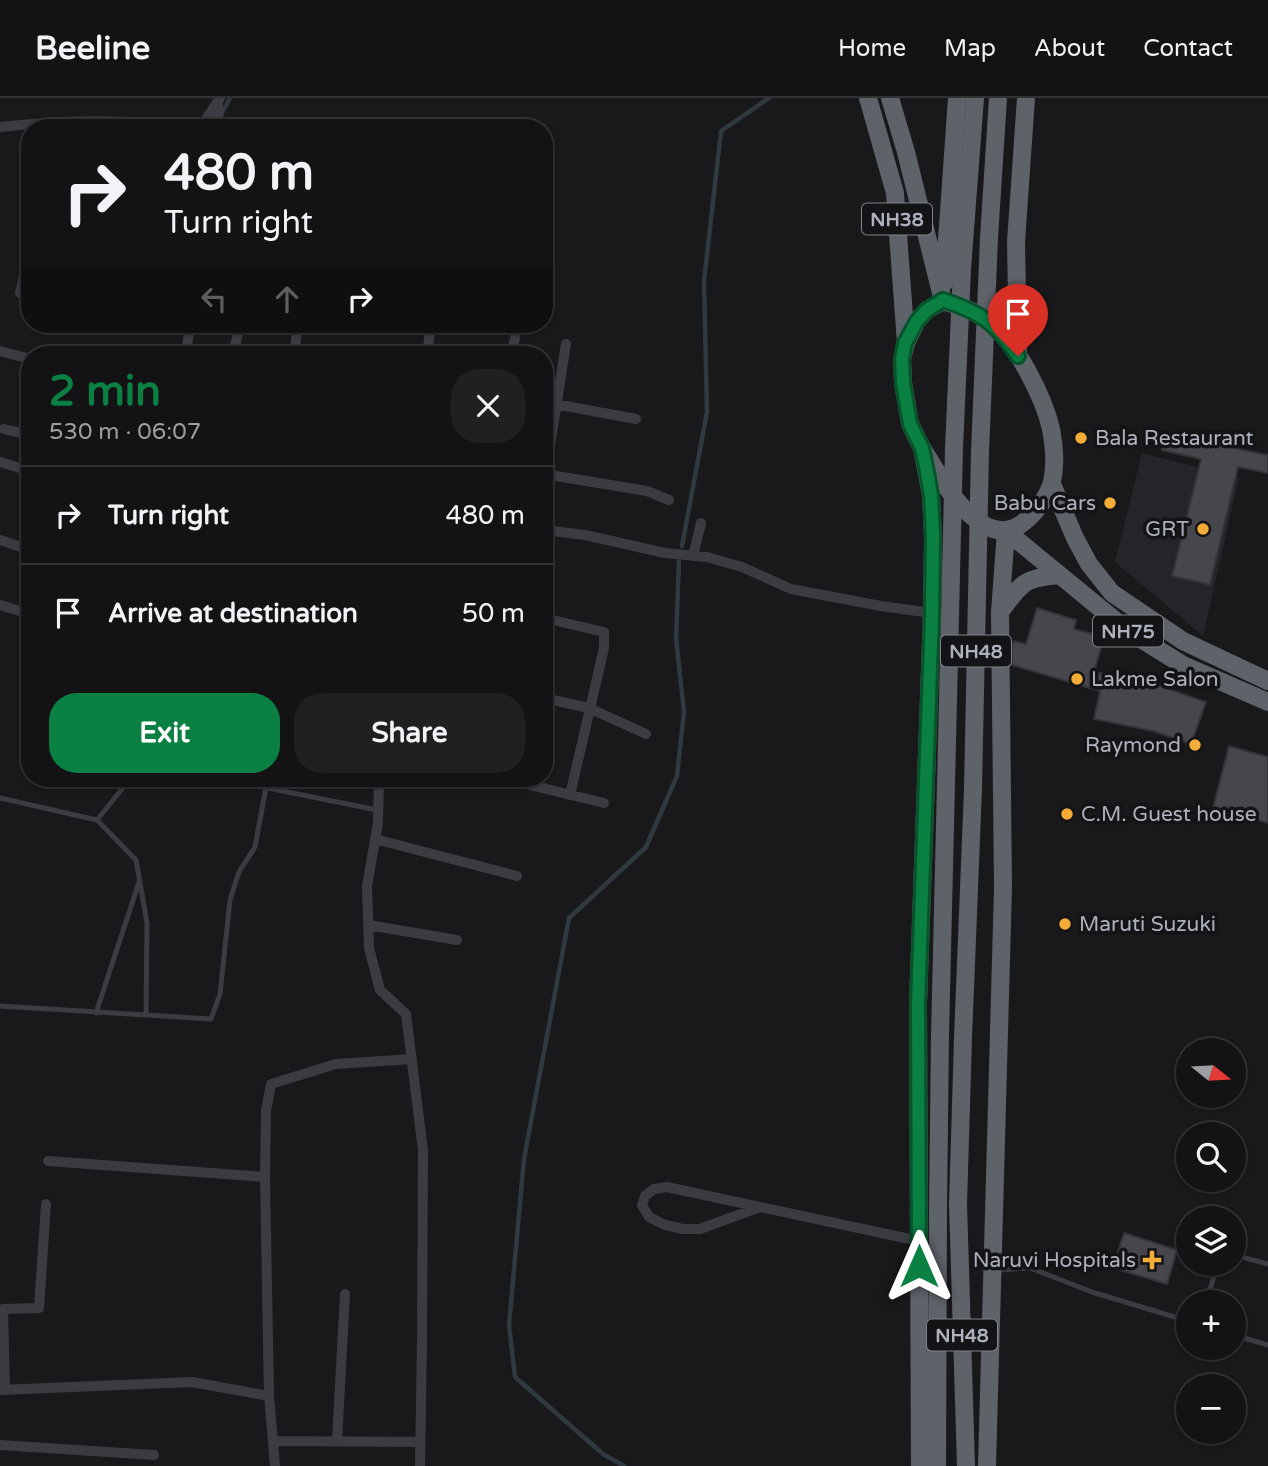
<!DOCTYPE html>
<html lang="en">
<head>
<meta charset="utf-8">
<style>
	body { margin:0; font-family:"Varela Round",sans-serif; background:#202022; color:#f1f3f6; height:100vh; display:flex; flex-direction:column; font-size:26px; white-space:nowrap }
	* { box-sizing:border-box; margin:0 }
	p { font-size:23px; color:#9d9ea0 }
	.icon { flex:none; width:38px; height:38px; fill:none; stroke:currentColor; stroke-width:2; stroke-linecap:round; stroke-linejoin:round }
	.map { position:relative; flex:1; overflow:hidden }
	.sheet { position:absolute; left:21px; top:248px; width:532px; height:441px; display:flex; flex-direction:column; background:#131315; border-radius:28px; box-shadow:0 2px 5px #0004,0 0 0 2px #323234 }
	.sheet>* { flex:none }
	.banner { position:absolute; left:21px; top:21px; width:532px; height:214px; border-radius:28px; box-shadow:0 2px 5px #0004,0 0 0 2px #323234; background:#131315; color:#f1f3f6; overflow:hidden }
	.needle { width:46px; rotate:108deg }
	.tools { position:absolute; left:1176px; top:940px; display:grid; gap:14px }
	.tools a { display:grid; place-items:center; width:70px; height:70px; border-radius:50%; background:#131315; box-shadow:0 2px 5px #0004,0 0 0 2px #323234; font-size:35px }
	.pin { position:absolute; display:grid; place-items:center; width:60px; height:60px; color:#fff; margin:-72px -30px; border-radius:50% 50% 50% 0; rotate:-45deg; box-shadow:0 0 7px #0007 }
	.pin .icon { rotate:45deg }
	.me { position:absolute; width:77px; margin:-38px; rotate:0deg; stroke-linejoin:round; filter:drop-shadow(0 0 5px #0008) }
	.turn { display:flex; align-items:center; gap:24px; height:147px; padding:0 28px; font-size:32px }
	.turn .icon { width:91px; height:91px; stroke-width:2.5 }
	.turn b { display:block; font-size:49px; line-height:60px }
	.lanes { display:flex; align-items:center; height:66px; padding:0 28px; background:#0003; justify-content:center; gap:35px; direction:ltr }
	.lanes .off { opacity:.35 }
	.round { display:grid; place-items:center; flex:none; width:74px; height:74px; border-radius:28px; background:#202022 }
	.overview { display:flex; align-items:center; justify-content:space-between; height:119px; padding:0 28px }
	h1 { font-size:42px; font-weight:800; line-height:52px; color:#0b8043 }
	.cta { display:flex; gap:14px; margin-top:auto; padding:14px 28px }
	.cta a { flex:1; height:80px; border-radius:28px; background:#0b8043; color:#fff; font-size:28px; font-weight:800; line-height:80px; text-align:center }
	.cta a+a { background:#202022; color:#f1f3f6 }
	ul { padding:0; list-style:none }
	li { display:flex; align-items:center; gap:21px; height:98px; padding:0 28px; border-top:2px solid #323234 }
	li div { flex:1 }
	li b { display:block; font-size:26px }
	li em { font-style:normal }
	header { display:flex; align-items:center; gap:42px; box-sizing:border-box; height:98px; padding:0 35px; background:#131315; border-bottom:2px solid #323234 }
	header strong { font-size:33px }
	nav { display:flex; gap:38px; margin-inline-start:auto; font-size:24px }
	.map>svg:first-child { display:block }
	.built { fill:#252529 }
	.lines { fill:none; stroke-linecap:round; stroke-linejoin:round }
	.stream { stroke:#2f3940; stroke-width:4.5 }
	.building { fill:#46474c; stroke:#333438; stroke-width:2 }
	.service { stroke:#3a3c41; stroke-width:5 }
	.minor { stroke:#3a3c41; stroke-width:10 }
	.trunk { stroke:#5e6269; stroke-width:18 }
	.trunk-bridge { stroke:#5e6269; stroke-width:18 }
	.route-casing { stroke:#07532c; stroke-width:18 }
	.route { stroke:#0b8043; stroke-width:12 }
	.poi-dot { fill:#f4ac39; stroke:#141417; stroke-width:2.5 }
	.labels { text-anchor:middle; stroke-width:7; stroke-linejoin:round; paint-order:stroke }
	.shield { fill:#141417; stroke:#7e828a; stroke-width:2 }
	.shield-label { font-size:19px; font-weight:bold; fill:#acb1bb }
	.poi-label { font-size:21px; fill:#acb1bb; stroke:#141417; text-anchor:start }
</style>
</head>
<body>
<header>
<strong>Beeline</strong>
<nav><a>Home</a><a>Map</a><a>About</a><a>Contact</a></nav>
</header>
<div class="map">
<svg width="1268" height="1368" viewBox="0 0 1268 1368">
	<rect width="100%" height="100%" fill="#19191c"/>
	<path class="built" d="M1142 355 1239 380 1203 538 1115 464Z"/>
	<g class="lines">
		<path class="stream" d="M222 15 230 0
			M103 30H126
			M682 448 707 314 704 183 721 33 769 0
			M624 1368 603 1356 515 1279 509 1227 524 1061 569 820 646 749 677 678 684 614 676 540 679 463"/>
	</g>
	<path class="building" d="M1165 336 1268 357V375L1238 369 1210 487 1172 478 1201 361 1162 352Z
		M1037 510 1076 522 1074 531 1104 539 1094 574 1157 587 1206 604 1191 646 1153 633 1094 621 1100 593 1012 567V549L1014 543 1026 546Z
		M1229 648 1268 659V725L1213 710Z
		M1124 1135 1177 1152 1167 1186 1113 1170Z"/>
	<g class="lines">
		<path class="service" d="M223 681 377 712
			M0 700 97 722 136 762 147 825 146 917
			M97 722 130 681
			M0 908 211 921 220 896 230 802 239 774 255 749 266 689
			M96 915 139 784
			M1234 1157 1268 1166
			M996 1172 1030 1170 1092 1194 1188 1223
			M1206 1204 1218 1166
			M1234 1237 1268 1247"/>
		<path class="minor" d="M218 6 219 30
			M0 29C64 22 129 20 192 30
			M200 30 220 0
			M20 195 30 154
			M0 253 30 261
			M185 257 191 226
			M233 257 240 226
			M294 257 298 226
			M427 257 431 226
			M511 257 515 240
			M544 304 636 321
			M4 331 30 337
			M0 364 30 373
			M544 373 556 378 647 393 669 402
			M546 373 566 246
			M544 432 585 437 665 455 707 459 742 469 791 491 881 508 932 515
			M0 442 30 452
			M693 458 701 425
			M0 507 30 516
			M544 520 604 534V550L570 697
			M544 600 589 610 646 636
			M379 681 378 725 367 788 369 850 380 892 406 916 423 1053 422 1242 420 1368
			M506 681 604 705
			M375 741 517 778
			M368 827 457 842
			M48 1063 265 1079
			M760 1109 700 1131H683L665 1127 649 1119 642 1107 645 1098 654 1091 667 1089 919 1143
			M0 1292 192 1284 269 1298 275 1368
			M5 1292 3 1211 39 1210 46 1106
			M269 1298 265 1079 266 1013 271 986 336 966 412 961
			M274 1343 420 1344
			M337 1343 345 1196
			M0 1347 154 1357"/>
		<path class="trunk" d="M868 0 895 95 906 245
			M890 0 906 54 943 203
			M944 185 957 0
			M1018 258 1016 144 1026 0
			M1052 386 1075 440 1089 466 1112 495 1183 543 1268 583
			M1006 433 1128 533 1183 567 1268 604
			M1000 514C1022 485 1023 480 1060 477
			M958 1106 966 1368
			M920 1368 918 905 932 515 933 438 931 397 922 350 910 326 903 284 902 261 906 245 917 223 927 212 943 203C960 208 976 213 991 225 1016 244 1044 300 1051 331 1054 347 1056 367 1052 384 1049 397 1035 415 1025 423 1014 433 999 435 986 428 957 412 939 377 922 350
			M937 1368 938 1112
			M987 1368 1003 789 1000 514 1006 433"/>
		<path class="trunk-bridge" d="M958 1106 963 940 973 691 980 354 989 140 998 0
			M938 1112 940 937 954 350 962 171 975 0"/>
	</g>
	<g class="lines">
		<g class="route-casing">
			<path id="route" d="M919 1168 918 905 932 516 933 438 931 397 927 374 922 350 910 326 903 285 902 261 905 245 917 223 927 212 943 202C980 214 996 225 1018 258"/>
		</g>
		<use href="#route" class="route"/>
	</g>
	<g class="poi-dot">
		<circle cx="1081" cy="340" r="7"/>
		<circle cx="1110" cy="405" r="7"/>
		<circle cx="1203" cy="431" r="7"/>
		<circle cx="1077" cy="581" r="7"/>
		<circle cx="1195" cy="647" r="7"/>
		<circle cx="1067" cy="716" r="7"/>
		<circle cx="1065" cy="826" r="7"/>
		<path d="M1148.5 1151.5h7v7h7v7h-7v7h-7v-7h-7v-7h7z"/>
	</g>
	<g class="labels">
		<g class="shield">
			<rect x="862" y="105.5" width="70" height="31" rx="5"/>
			<rect x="1093" y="517.5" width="70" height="31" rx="5"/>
			<rect x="941" y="537.5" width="70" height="31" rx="5"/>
			<rect x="927" y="1221.5" width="70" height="31" rx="5"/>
		</g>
		<g class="shield-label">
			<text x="897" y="128">NH38</text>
			<text x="1128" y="540">NH75</text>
			<text x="976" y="560">NH48</text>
			<text x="962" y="1244">NH48</text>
		</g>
		<g class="poi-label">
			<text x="1095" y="347">Bala Restaurant</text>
			<text x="1096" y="412" text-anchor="end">Babu Cars</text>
			<text x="1189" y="438" text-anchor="end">GRT</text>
			<text x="1091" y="588">Lakme Salon</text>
			<text x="1181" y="654" text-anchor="end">Raymond</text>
			<text x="1081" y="723">C.M. Guest house</text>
			<text x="1079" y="833">Maruti Suzuki</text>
			<text x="1136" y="1169" text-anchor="end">Naruvi Hospitals</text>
		</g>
	</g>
</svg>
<div class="tools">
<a><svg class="needle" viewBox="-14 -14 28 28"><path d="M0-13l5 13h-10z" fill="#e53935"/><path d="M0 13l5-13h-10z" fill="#9d9ea0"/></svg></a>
<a><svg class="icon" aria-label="search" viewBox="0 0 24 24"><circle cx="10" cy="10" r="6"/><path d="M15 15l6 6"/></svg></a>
<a><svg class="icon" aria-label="layers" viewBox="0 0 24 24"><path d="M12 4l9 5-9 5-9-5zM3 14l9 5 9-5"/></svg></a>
<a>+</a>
<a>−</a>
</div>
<div class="pin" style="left:1018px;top:258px;background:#d93025"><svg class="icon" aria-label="arrive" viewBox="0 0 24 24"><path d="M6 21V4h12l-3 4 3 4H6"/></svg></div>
<svg class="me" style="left:919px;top:1168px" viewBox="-20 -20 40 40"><path d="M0-17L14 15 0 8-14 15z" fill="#0b8043" stroke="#fff" stroke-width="4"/></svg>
<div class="banner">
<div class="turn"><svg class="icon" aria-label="right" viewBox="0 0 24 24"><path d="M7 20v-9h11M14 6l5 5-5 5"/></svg><div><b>480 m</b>Turn right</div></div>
<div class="lanes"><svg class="icon off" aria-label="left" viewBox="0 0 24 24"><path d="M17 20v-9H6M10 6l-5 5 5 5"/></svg><svg class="icon off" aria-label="ahead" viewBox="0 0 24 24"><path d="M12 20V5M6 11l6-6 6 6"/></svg><svg class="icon" aria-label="right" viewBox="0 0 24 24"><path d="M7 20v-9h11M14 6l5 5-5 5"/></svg></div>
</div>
<section class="sheet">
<div class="overview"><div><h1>2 min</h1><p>530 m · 06:07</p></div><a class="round"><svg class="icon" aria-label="close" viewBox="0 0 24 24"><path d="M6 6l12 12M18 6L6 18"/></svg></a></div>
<ul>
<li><svg class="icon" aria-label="right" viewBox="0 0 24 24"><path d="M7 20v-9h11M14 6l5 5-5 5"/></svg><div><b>Turn right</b></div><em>480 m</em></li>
<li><svg class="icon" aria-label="arrive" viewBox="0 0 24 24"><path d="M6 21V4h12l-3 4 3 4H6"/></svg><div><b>Arrive at destination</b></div><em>50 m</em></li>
</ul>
<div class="cta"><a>Exit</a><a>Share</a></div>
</section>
</div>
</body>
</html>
